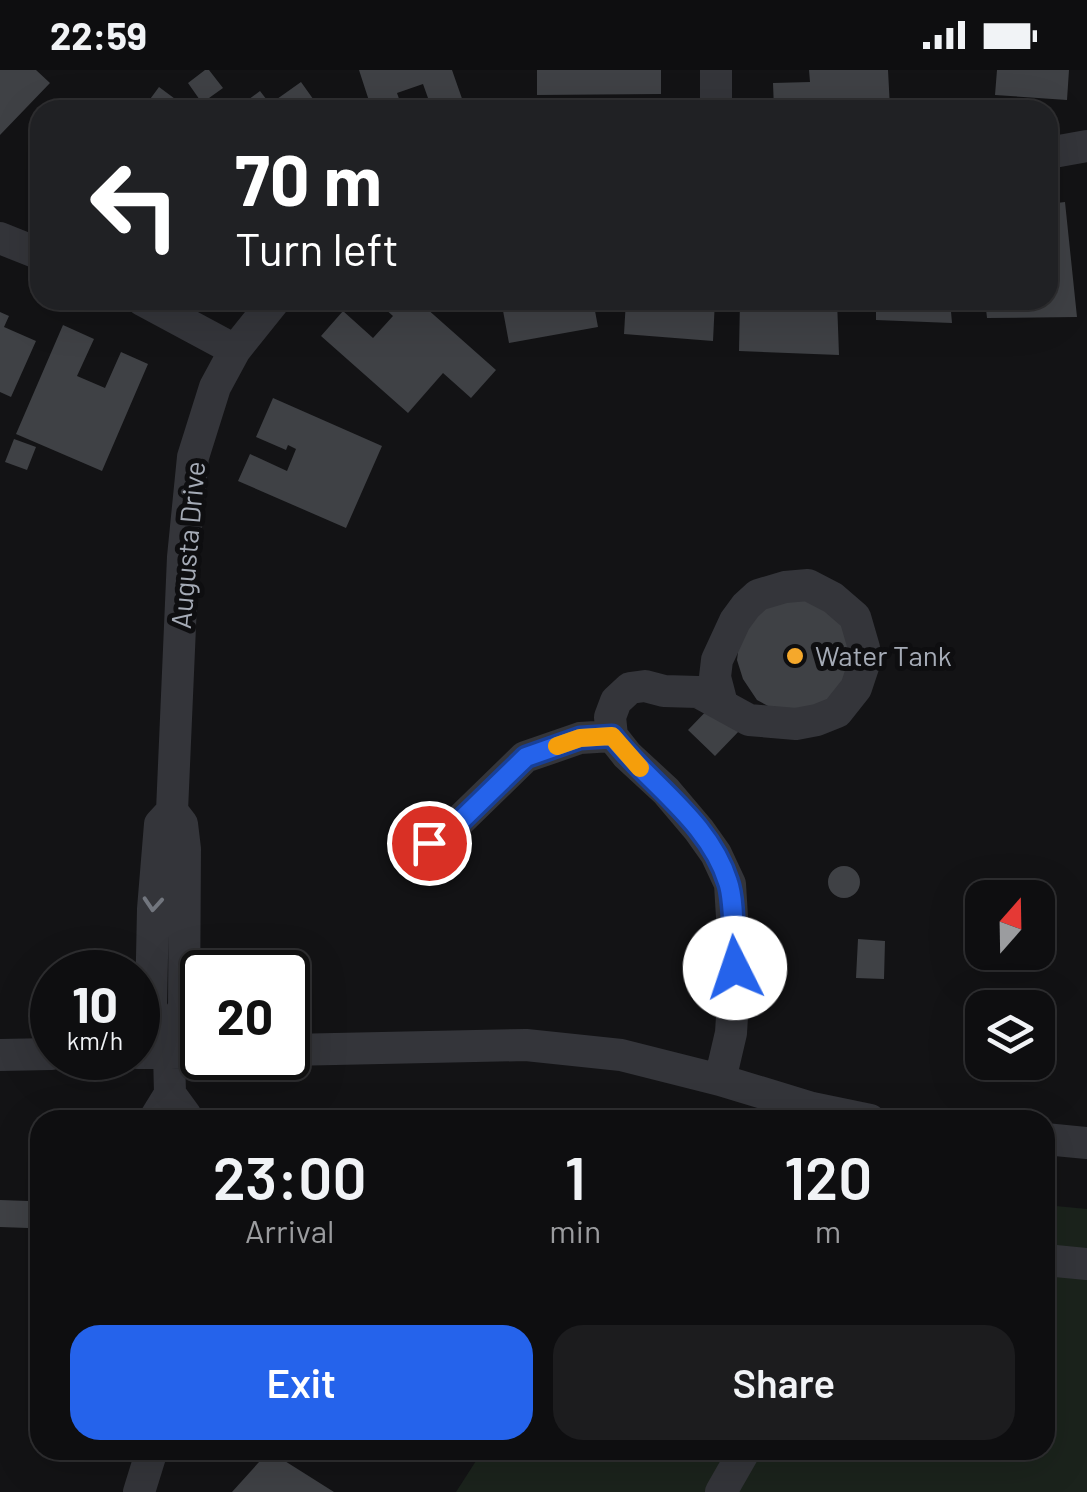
<!DOCTYPE html>
<html lang="en">
<head>
<meta charset="utf-8">
<style>
	body { margin:0; font-family:Barlow,sans-serif; background:#1c1c1e; color:#f1f3f6; height:100vh; display:flex; flex-direction:column; font-size:38px; white-space:nowrap }
	* { box-sizing:border-box; margin:0 }
	p { font-size:32px; color:#9b9c9f }
	.icon { flex:none; width:55px; height:55px; fill:none; stroke:currentColor; stroke-width:2; stroke-linecap:round; stroke-linejoin:round }
	.map { position:relative; flex:1; overflow:hidden }
	.details { position:absolute; left:30px; top:1040px; width:1025px; height:350px; display:flex; flex-direction:column; background:#0e0e10; border-radius:30px; box-shadow:0 10px 40px #0002,0 0 0 2px #2e2e30 }
	.details>* { flex:none }
	.banner { position:absolute; left:30px; top:30px; width:1028px; height:210px; border-radius:30px; box-shadow:0 10px 40px #0002,0 0 0 2px #2e2e30; background:#202124; color:#fff; overflow:hidden }
	.needle { width:65px; rotate:20deg }
	.controls { position:absolute; left:965px; top:810px; display:grid; gap:20px }
	.controls a { display:grid; place-items:center; width:90px; height:90px; border-radius:20px; background:#0e0e10; box-shadow:0 10px 40px #0002,0 0 0 2px #2e2e30; font-size:50px }
	.speed { position:absolute; left:30px; top:880px; display:flex; gap:20px; font-size:50px; font-weight:700; text-align:center }
	.speed>* { display:grid; place-content:center; width:130px; height:130px; border-radius:50%; background:#0e0e10; box-shadow:0 10px 40px #0002,0 0 0 2px #2e2e30; line-height:1 }
	.speed small { font-size:25px; font-weight:400 }
	.speed .limit { border:5px solid #111; border-radius:15px; background:#fff; color:#111 }
	.pin { position:absolute; display:grid; place-items:center; width:85px; height:85px; color:#fff; margin:-42px; border:5px solid #fff; border-radius:50%; box-shadow:0 2px 10px #0007 }
	.me { position:absolute; width:110px; margin:-55px; rotate:356deg; stroke-linejoin:round; filter:drop-shadow(0 0 8px #0008) }
	.turn { display:flex; align-items:center; gap:35px; height:210px; padding:0 40px; font-size:45px }
	.turn .icon { width:130px; height:130px; stroke-width:2.5 }
	.turn b { display:block; font-size:70px; line-height:85px }
	.eta { display:flex; justify-content:space-evenly; align-items:center; height:170px; text-align:center }
	.eta b { font-size:60px; font-weight:600; line-height:70px }
	.button { display:flex; gap:20px; margin-top:auto; padding:20px 40px }
	.button a { flex:1; height:115px; border-radius:30px; background:#2563eb; color:#fff; font-size:40px; font-weight:600; line-height:115px; text-align:center }
	.button a+a { background:#1c1c1e; color:#f1f3f6 }
	.status { display:flex; justify-content:space-between; align-items:center; height:70px; padding:0 50px; background:#0e0e10; direction:ltr }
	.status svg { height:28px; fill:currentColor }
	.map>svg:first-child { display:block }
	.green { fill:#1b231c }
	.building { fill:#3f4145 }
	.lines { fill:none; stroke-linecap:round; stroke-linejoin:round }
	.minor { stroke:#34353a; stroke-width:32 }
	.oneway { stroke:#72767e }
	.route-casing { stroke:#184099; stroke-width:25 }
	.route { stroke:#2563eb; stroke-width:18 }
	.slow { stroke:#f59e0b; stroke-width:18 }
	.poi-dot { fill:#f5a82b; stroke:#0e0e10; stroke-width:4 }
	.labels { text-anchor:middle; stroke-width:10; stroke-linejoin:round; paint-order:stroke }
	.street-label { font-size:28px; fill:#a5abb6; stroke:#0e0e10 }
	.poi-label { font-size:28px; fill:#a5abb6; stroke:#0e0e10; text-anchor:start }
</style>
</head>
<body>
<div class="status"><b>22:59</b><svg viewBox="0 0 49 12"><path d="M0 12V9h3v3zM5 12V6h3v6zM10 12V3h3v9zM15 12V0h3v12zM26 1h20v11H26zM47 4h2v5h-2z"/></svg></div>
<div class="map">
<svg width="1087" height="1422" viewBox="0 0 1087 1422">
	<rect width="100%" height="100%" fill="#131315"/>
	<path class="green" d="M1045 1135 1087 1139V1422H456L483 1380H1045Z"/>
	<path class="building" d="M0 0H36L50 13 0 65Z
		M205 0H209L223 18 202 33 188 13Z
		M359 0H452L466 40H422L419 31 428 28 423 14 397 23 403 40H372Z
		M537 0H661V24L537 25Z
		M809 0H888L890 38 774 40 773 13 810 12Z
		M997 0H1069L1067 30 995 25Z
		M301 12 321 40H234L260 21 270 34Z
		M159 17 190 40H142Z
		M1065 132 1077 247 987 248 985 230H1048V134Z
		M375 230H417L496 300 471 328 443 303 408 343 321 266 343 241 373 268 393 246Z
		M501 230H593L598 257 509 273Z
		M626 230H715L713 271 624 264Z
		M740 230H837L839 285 739 281Z
		M876 230H950L952 253 876 250Z
		M0 242 9 246 4 257 36 271 11 327 0 322Z
		M63 255 94 269 77 306 105 318 121 282 148 294 102 401 16 364Z
		M273 328 382 376 346 458 238 411 250 384 287 401 296 379 288 375 286 380 256 367Z
		M14 369 36 377 27 400 5 392Z
		M798 525 839 545 853 592 835 625 810 641 768 636 757 630 743 609 737 590 739 574 757 540Z
		M714 633 741 659 715 686 688 660Z
		M828 812a16 16 0 1 1 32 0a16 16 0 1 1-32 0Z
		M858 869 885 871 884 909 856 908Z
		M0 1130 29 1131 28 1158 0 1157Z
		M269 1381 334 1422H232Z"/>
	<g class="lines">
		<path class="minor" d="M716 40V0
			M1048 83 1087 76
			M0 168 40 184
			M142 230 235 280
			M410 785 449 761 525 687 580 668 612 666
			M288 980 526 975 621 985 720 1010 812 1038 870 1050
			M169 982 184 936 185 779 182 754 172 741
			M138 983 202 982
			M0 985 52 984
			M720 1010 731 963 735 897 730 814 716 784 699 760 666 721 627 685 612 666 610 647 616 631 630 618 645 616 664 621 698 622 749 650 796 654 817 650 837 642 856 618 864 594V578L855 547 833 528 808 515 785 517 758 525 746 536 735 551 717 590 715 607 722 634
			M154 1050 170 1024
			M186 1050V1046L170 1024 169 982 151 936 153 839 160 754 172 741 183 487 193 387 215 317 235 280 275 230
			M1045 1069 1087 1073
			M1045 1190 1087 1194
			M139 1422 152 1380
			M721 1422 745 1380"/>
	</g>
	<defs><path id="oneway-chevron" d="M-2-3.5L2.5 0L-2 3.5" fill="none" stroke-width="1.6" stroke-linecap="round" stroke-linejoin="round" transform="scale(2.5)"/></defs>
	<use class="oneway" href="#oneway-chevron" transform="translate(153 834) rotate(94)"/>
	<g class="lines">
		<g class="route-casing">
			<path id="route" d="M429 773 449 762 526 687 580 668 612 666C650 715 709 751 728 812 735 831 733 875 735 898"/>
		</g>
		<use href="#route" class="route"/>
		<path class="slow" d="M557 676 580 668 612 666 640 698"/>
	</g>
	<circle class="poi-dot" cx="795" cy="586" r="10"/>
	<g class="labels">
		<g class="street-label">
			<text transform="translate(188 475) rotate(-85)" y="10">Augusta Drive</text>
		</g>
		<g class="poi-label">
			<text x="815" y="596">Water Tank</text>
		</g>
	</g>
</svg>
<div class="controls">
<a><svg class="needle" viewBox="-14 -14 28 28"><path d="M0-13l5 13h-10z" fill="#e53935"/><path d="M0 13l5-13h-10z" fill="#9b9c9f"/></svg></a>
<a><svg class="icon" aria-label="layers" viewBox="0 0 24 24"><path d="M12 4l9 5-9 5-9-5zM3 14l9 5 9-5"/></svg></a>
</div>
<div class="speed"><div>10<small>km/h</small></div><div class="limit">20</div></div>
<div class="pin" style="left:429px;top:773px;background:#d93025"><svg class="icon" aria-label="arrive" viewBox="0 0 24 24"><path d="M6 21V4h12l-3 4 3 4H6"/></svg></div>
<svg class="me" style="left:735px;top:898px" viewBox="-20 -20 40 40"><circle r="19" fill="#fff"/><path d="M0-13L10 11 0 6-10 11z" fill="#2563eb"/></svg>
<div class="banner">
<div class="turn"><svg class="icon" aria-label="left" viewBox="0 0 24 24"><path d="M17 20v-9H6M10 6l-5 5 5 5"/></svg><div><b>70 m</b>Turn left</div></div>
</div>
<section class="details">
<div class="eta">
<div><b>23:00</b><p>Arrival</p></div>
<div><b>1</b><p>min</p></div>
<div><b>120</b><p>m</p></div>
</div>
<div class="button"><a>Exit</a><a>Share</a></div>
</section>
</div>
</body>
</html>
